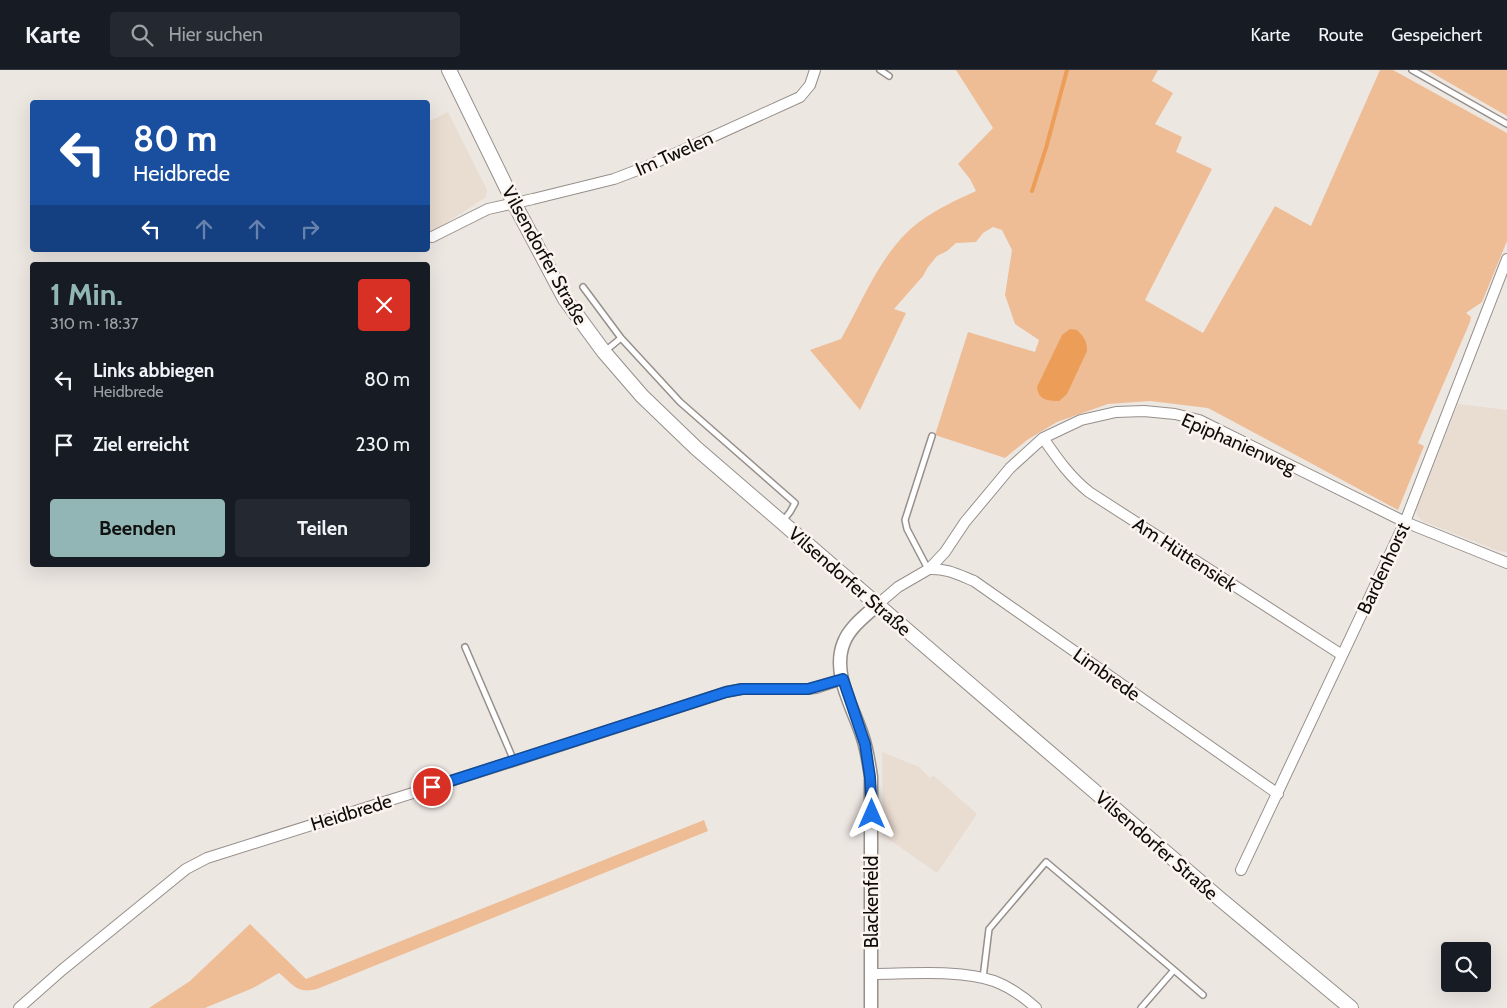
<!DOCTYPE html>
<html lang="de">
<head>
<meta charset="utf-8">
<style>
	body { margin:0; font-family:Cabin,sans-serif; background:#242831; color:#f1f3f6; height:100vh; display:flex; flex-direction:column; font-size:19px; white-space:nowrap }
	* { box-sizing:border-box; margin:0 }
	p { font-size:16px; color:#9ea1a6 }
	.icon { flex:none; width:28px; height:28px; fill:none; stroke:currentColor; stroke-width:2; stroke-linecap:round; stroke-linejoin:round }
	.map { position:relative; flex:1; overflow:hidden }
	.panel { position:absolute; left:30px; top:192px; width:400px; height:305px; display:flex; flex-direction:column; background:#171b24; border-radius:5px; box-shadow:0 5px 20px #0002 }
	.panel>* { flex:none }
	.hud { position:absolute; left:30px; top:30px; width:400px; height:152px; border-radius:5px; box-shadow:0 5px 20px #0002; background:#1a4fa0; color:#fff; overflow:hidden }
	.tools { position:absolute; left:1441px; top:872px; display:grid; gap:10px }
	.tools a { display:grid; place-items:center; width:50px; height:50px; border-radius:5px; background:#171b24; box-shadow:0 5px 20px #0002; font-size:25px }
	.pin { position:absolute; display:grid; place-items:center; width:42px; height:42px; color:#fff; margin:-21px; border:2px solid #fff; border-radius:50%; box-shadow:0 1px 5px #0007 }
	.me { position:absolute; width:55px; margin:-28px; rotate:0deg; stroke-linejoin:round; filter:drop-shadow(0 0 4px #0008) }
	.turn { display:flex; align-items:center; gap:18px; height:105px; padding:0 20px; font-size:22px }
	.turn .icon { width:65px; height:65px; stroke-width:2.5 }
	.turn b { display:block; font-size:35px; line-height:42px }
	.lanes { display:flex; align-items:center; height:48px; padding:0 20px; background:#0003; justify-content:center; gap:25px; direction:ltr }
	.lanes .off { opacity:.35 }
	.round { display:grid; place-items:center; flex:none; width:52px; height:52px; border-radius:5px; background:#242831 }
	.head { display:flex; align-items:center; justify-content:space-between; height:85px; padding:0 20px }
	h1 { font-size:30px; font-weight:700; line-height:38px; color:#92b5b5 }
	.primary-button { display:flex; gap:10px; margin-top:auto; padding:10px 20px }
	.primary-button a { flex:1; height:58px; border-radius:5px; background:#92b5b5; color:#111; font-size:20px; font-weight:700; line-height:58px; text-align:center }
	.primary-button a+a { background:#242831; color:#f1f3f6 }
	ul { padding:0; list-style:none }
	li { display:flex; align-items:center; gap:15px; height:65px; padding:0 20px }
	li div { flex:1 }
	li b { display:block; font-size:19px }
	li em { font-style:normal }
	header { display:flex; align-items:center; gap:30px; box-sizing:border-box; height:70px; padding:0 25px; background:#171b24; border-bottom:1px solid #363941 }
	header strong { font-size:24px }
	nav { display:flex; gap:28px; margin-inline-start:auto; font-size:18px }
	.search { width:350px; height:45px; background:#242831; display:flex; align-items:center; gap:12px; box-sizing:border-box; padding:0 18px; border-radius:5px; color:#9ea1a6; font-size:19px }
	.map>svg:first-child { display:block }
	.built { fill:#e9dcd1 }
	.green { fill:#eebd96 }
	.water { fill:#ec9d58 }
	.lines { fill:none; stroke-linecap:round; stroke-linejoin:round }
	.stream { stroke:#ec9d58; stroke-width:4 }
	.service-casing { stroke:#968f8b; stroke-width:8 }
	.minor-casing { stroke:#968f8b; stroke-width:12 }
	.tertiary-casing { stroke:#968f8b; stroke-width:15 }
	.secondary-casing { stroke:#968f8b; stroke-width:16 }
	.service { stroke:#fff; stroke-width:5 }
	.minor { stroke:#fff; stroke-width:10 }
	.tertiary { stroke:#fff; stroke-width:12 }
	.secondary { stroke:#fff; stroke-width:14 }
	.route-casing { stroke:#114b97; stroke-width:12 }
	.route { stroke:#1a73e8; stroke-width:9 }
	.labels { text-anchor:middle; stroke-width:5; stroke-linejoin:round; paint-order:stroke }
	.street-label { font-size:19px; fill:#0e0c0a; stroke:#fbf4ef }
</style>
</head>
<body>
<header>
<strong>Karte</strong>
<div class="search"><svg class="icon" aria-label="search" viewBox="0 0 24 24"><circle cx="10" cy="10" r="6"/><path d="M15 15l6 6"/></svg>Hier suchen</div>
<nav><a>Karte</a><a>Route</a><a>Gespeichert</a></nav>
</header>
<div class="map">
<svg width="1507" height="938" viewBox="0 0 1507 938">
	<rect width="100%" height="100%" fill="#ede7e2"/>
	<path class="built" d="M448 42 487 120 486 127 428 165V52Z
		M1458 334 1507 340V482L1499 481 1422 451 1417 445 1416 439Z
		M882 682 919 697 930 708 933 705 977 744 937 803 883 765Z"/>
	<path class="green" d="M956 0H1158L1152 11 1173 23 1155 54 1182 67 1176 82 1212 99 1145 230 1203 263 1275 136 1311 156 1380 0H1393L1507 63V171L1482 232 1466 243 1471 247 1470 252 1418 373 1424 376 1398 440 1208 338 1150 331 1108 334 1057 352 1027 370 1005 388 935 365 968 262 1035 282 1039 270 1015 254 1005 225 1012 180 1002 160 993 157 983 163 976 172 956 173 947 181 937 186 928 197 923 206 894 239 906 243 860 340 810 280 841 269C864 229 881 181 919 152 937 139 956 130 976 121L970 109 958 94 993 58Z
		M1427 0H1507V46Z
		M704 750 708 761 317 919C296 924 294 915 279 903L253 918 205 938H149L190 911 250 854 306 909Z"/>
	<path class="water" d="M1070 259 1077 260C1084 267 1087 271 1087 281L1067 324 1059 331C1048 331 1038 330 1037 317L1062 265Z"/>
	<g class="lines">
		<path class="stream" d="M1032 121 1046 78 1067 0"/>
		<g class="service-casing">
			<path id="service" d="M880 0 889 6
				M1412 0 1507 54
				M583 217 621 268 680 332 795 433 790 442 782 452
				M604 282 621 268
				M928 499 907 459 905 450 932 366
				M465 577 514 691
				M1174 900 1203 925
				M983 908 989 859 1046 792 1174 900 1141 938"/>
		</g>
		<g class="minor-casing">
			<path id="minor" d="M432 167 488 139 533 129 614 109 648 96 800 27 810 15 815 0
				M1043 368C1057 388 1069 406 1089 422L1342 585
				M929 499C946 498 959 505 974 511L1278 724
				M877 535 898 517 929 499 945 482 965 452 1010 398 1043 368 1081 350 1116 342 1144 341 1175 344 1199 350 1405 452 1507 493
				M1241 800 1405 452 1507 189
				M871 904C908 904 960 899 994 911 1010 917 1024 927 1036 938
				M19 938 62 900 186 799 207 788 514 691 726 622 742 619H808L816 618 843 609"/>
		</g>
		<g class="tertiary-casing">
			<path id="tertiary" d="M871 938V707C869 693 867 679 862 665 853 637 831 603 844 572 850 557 865 546 877 535"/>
		</g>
		<g class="secondary-casing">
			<path id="secondary" d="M449 0 514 133 565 229 604 282 642 326 696 378 902 556 1220 829 1351 938"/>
		</g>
		<use href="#service" class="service"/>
		<use href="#minor" class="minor"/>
		<use href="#tertiary" class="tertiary"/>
		<use href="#secondary" class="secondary"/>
	</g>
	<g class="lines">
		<g class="route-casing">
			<path id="route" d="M432 717 726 622 742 619H808L843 609 865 674 870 707 872 744"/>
		</g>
		<use href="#route" class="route"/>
	</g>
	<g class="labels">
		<g class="street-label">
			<text transform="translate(674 83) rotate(-24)" y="7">Im Twelen</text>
			<text transform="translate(545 185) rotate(61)" y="7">Vilsendorfer Straße</text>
			<text transform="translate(1239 373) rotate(24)" y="7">Epiphanienweg</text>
			<text transform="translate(1185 484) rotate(33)" y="7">Am Hüttensiek</text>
			<text transform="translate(1383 498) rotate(-65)" y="7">Bardenhorst</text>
			<text transform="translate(850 511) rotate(41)" y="7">Vilsendorfer Straße</text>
			<text transform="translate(1107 604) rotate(35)" y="7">Limbrede</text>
			<text transform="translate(351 742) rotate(-17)" y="7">Heidbrede</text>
			<text transform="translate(1157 775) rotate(41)" y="7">Vilsendorfer Straße</text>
			<text transform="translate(871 832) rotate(-90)" y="7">Blackenfeld</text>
		</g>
	</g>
</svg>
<div class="tools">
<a><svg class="icon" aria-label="search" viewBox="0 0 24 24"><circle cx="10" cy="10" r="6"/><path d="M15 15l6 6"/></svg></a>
</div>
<div class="pin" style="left:432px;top:717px;background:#d93025"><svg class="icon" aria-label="arrive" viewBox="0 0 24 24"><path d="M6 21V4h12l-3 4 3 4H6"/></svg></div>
<svg class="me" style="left:872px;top:744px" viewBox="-20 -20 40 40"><path d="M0-17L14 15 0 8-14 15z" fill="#1a73e8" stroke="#fff" stroke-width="4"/></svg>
<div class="hud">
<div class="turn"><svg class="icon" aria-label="left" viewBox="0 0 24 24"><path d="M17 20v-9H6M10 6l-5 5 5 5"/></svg><div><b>80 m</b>Heidbrede</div></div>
<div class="lanes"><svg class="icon" aria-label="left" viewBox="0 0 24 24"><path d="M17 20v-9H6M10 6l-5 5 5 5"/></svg><svg class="icon off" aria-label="ahead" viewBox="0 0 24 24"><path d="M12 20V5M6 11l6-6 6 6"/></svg><svg class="icon off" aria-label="ahead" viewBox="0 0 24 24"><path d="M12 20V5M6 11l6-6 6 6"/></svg><svg class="icon off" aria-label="right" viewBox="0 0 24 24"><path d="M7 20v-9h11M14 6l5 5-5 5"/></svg></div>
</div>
<section class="panel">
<div class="head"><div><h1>1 Min.</h1><p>310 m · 18:37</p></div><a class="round" style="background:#d93025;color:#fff"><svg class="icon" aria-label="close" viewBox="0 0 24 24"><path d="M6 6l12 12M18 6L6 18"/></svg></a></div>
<ul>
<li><svg class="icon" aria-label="left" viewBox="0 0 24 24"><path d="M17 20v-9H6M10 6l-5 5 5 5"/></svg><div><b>Links abbiegen</b><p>Heidbrede</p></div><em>80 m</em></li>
<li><svg class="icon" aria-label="arrive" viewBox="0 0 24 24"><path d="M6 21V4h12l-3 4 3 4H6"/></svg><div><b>Ziel erreicht</b></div><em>230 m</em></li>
</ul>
<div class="primary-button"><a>Beenden</a><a>Teilen</a></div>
</section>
</div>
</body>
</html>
